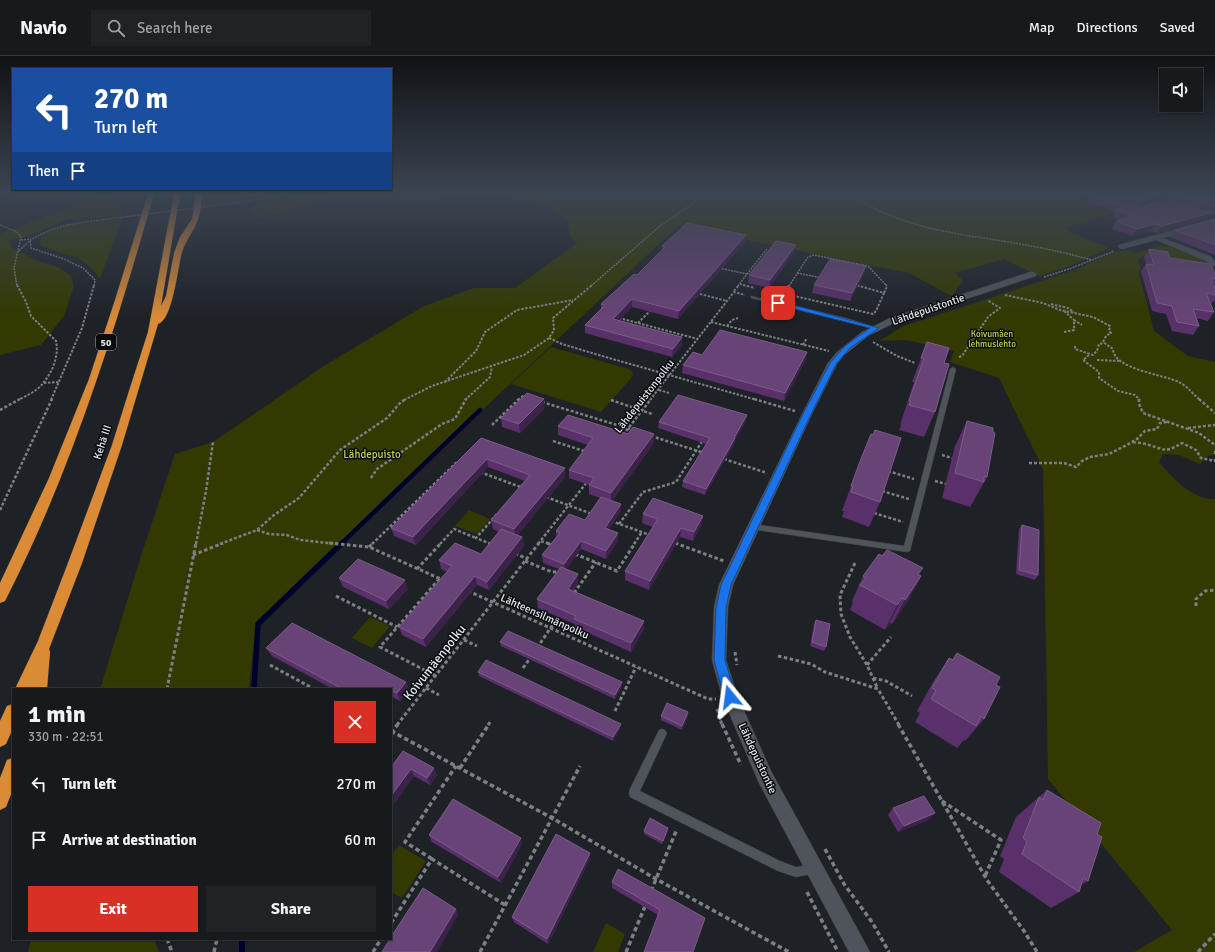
<!DOCTYPE html>
<html lang="en">
<head>
<meta charset="utf-8">
<style>
	body { margin:0; font-family:Signika,sans-serif; background:#1f2326; color:#f1f3f6; height:100vh; display:flex; flex-direction:column; font-size:15px; white-space:nowrap }
	* { box-sizing:border-box; margin:0 }
	p { font-size:13px; color:#9ea1a4 }
	.icon { flex:none; width:22px; height:22px; fill:none; stroke:currentColor; stroke-width:2; stroke-linecap:round; stroke-linejoin:round }
	.map { position:relative; flex:1; overflow:hidden }
	.side { position:absolute; left:12px; top:632px; width:380px; height:252px; display:flex; flex-direction:column; background:#161a1d; border-radius:0px; box-shadow:0 1px 3px #0004,0 0 0 1px #35383b }
	.side>* { flex:none }
	.guide { position:absolute; left:12px; top:12px; width:380px; height:122px; border-radius:0px; box-shadow:0 1px 3px #0004,0 0 0 1px #35383b; background:#1a4fa0; color:#fff; overflow:hidden }
	.tools { position:absolute; left:1159px; top:12px; display:grid; gap:8px }
	.tools a { display:grid; place-items:center; width:44px; height:44px; border-radius:0px; background:#161a1d; box-shadow:0 1px 3px #0004,0 0 0 1px #35383b; font-size:20px }
	.pin { position:absolute; display:grid; place-items:center; width:34px; height:34px; color:#fff; margin:-17px; border-radius:8px; box-shadow:0 2px 6px #0006 }
	.me { position:absolute; width:44px; margin:-22px; rotate:344deg; stroke-linejoin:round; filter:drop-shadow(0 0 3px #0008) }
	.turn { display:flex; align-items:center; gap:14px; height:84px; padding:0 16px; font-size:18px }
	.turn .icon { width:52px; height:52px; stroke-width:2.5 }
	.turn b { display:block; font-size:28px; line-height:34px }
	.then { display:flex; align-items:center; height:38px; padding:0 16px; background:#0003; gap:8px; font-size:15px }
	.round { display:grid; place-items:center; flex:none; width:42px; height:42px; border-radius:0px; background:#1f2326 }
	.headline { display:flex; align-items:center; justify-content:space-between; height:68px; padding:0 16px }
	h1 { font-size:24px; font-weight:700; line-height:30px }
	.cta { display:flex; gap:8px; margin-top:auto; padding:8px 16px }
	.cta a { flex:1; height:46px; border-radius:0px; background:#d93025; color:#fff; font-size:16px; font-weight:700; line-height:46px; text-align:center }
	.cta a+a { background:#1f2326; color:#f1f3f6 }
	ul { padding:0; list-style:none }
	li { display:flex; align-items:center; gap:12px; height:56px; padding:0 16px }
	li div { flex:1 }
	li b { display:block; font-size:15px }
	li em { font-style:normal }
	header { display:flex; align-items:center; gap:24px; box-sizing:border-box; height:56px; padding:0 20px; background:#161a1d; border-bottom:1px solid #35383b }
	header strong { font-size:19px }
	nav { display:flex; gap:22px; margin-inline-start:auto; font-size:14px }
	.search { width:280px; height:36px; background:#1f2326; display:flex; align-items:center; gap:10px; box-sizing:border-box; padding:0 14px; border-radius:0px; color:#9ea1a4; font-size:15px }
	.map>svg:first-child { display:block }
	.green { fill:#333900 }
	.lines { fill:none; stroke-linecap:round; stroke-linejoin:round }
	.stream-far2 { stroke:#00012b; stroke-width:4.5 }
	.stream-far1 { stroke:#00012b; stroke-width:5.5 }
	.stream { stroke:#00012b; stroke-width:6 }
	.lane-casing { stroke:#383c40; stroke-width:1 }
	.street-casing { stroke:#383c40; stroke-width:1 }
	.highway-casing { stroke:#383c40; stroke-width:1 }
	.path-far4 { stroke:#7c8084; stroke-width:1.5; stroke-dasharray:2 1; stroke-linecap:butt }
	.path-far3 { stroke:#7c8084; stroke-width:2; stroke-dasharray:2.5 1.5; stroke-linecap:butt }
	.path-far2 { stroke:#7c8084; stroke-width:2.5; stroke-dasharray:3 2; stroke-linecap:butt }
	.path-far1 { stroke:#7c8084; stroke-width:3; stroke-dasharray:3.5 2.5; stroke-linecap:butt }
	.path { stroke:#7c8084; stroke-width:3.5; stroke-dasharray:4.5 3; stroke-linecap:butt }
	.lane { fill:#4e545a; fill-rule:evenodd }
	.street { fill:#4e545a; fill-rule:evenodd }
	.highway { fill:#db8a35; fill-rule:evenodd }
	.path-bridge { stroke:#7c8084; stroke-width:1.5; stroke-dasharray:2 1; stroke-linecap:butt }
	.wall { fill:#59306a; fill-rule:evenodd }
	.shaded-wall { fill:#3b2249 }
	.building { fill:#684377; stroke:#7b5c89 }
	.route { fill:#1a73e8; stroke:#114b97 }
	.labels { text-anchor:middle; stroke-width:3; stroke-linejoin:round; paint-order:stroke }
	.far-park-label { font-size:9px; fill:#c3d15b; stroke:#090c0e }
	.shield { fill:#090c0e; stroke:#a1a4a7; stroke-width:1 }
	.shield-label { font-size:10px; font-weight:bold; fill:#e2e5e9 }
	.street-label { font-size:11px; fill:#e2e5e9; stroke:#090c0e }
	.park-label { font-size:11px; fill:#c3d15b; stroke:#090c0e }
	.near-street-label { font-size:13px; fill:#e2e5e9; stroke:#090c0e }
</style>
</head>
<body>
<header>
<strong>Navio</strong>
<div class="search"><svg class="icon" aria-label="search" viewBox="0 0 24 24"><circle cx="10" cy="10" r="6"/><path d="M15 15l6 6"/></svg>Search here</div>
<nav><a>Map</a><a>Directions</a><a>Saved</a></nav>
</header>
<div class="map">
<svg width="1215" height="896" viewBox="0 0 1215 896">
	<rect width="100%" height="100%" fill="#1e2227"/>
	<path class="green" d="M103 138H116L122 160 67 163 32 179 10 184 11 191 34 203 60 212 71 220 74 230 64 260 41 289 0 299V178Z
		M204 138H244L249 142 241 145 203 150Z
		M251 138H346L266 161H257L249 153 257 150 262 145 261 142Z
		M383 138H473C446 142 408 151 383 138Z
		M492 138H1082L1077 140 1082 144 1115 157 1067 171 1069 176 1110 192 1067 211 1039 220 1004 203 955 217 963 225 951 240 909 217 678 170 256 567 249 633H100L140 503 175 398 213 386 327 308 424 250 474 232H515L577 187 569 179 568 165 548 152Z
		M122 163 100 223C97 219 94 214 90 211 78 198 57 197 41 190L39 181C64 166 94 166 122 163Z
		M1160 190C1176 190 1195 197 1208 207L1143 200 1137 204 1141 211 1139 218 1154 275 1188 300 1215 306V399L1208 400 1200 408 1179 399 1163 398 1159 406C1173 422 1192 444 1215 443V896H1134L1172 874 1048 723 1043 413 999 322 950 306 954 295 906 284 879 285 904 270 1075 214 1113 196 1130 194 1135 197Z
		M551 291 629 313 632 315 633 320 601 356 511 328Z
		M469 454 490 463 477 478 455 470Z
		M370 561 390 570 372 592 352 582Z
		M399 789 426 805 402 842 391 836V800Z
		M606 867 625 878 618 896H593Z
		M31 883H154L159 896H28Z"/>
	<g class="lines">
		<path class="stream-far2" d="M341 488 480 354"/>
		<path class="stream-far1" d="M254 633 258 568 342 487"/>
		<path class="stream" d="M242 883V896"/>
		<g class="lane-casing">
			<path id="lane" d="M751 240 846 262 878 272 875 274 873 273 842 264 751 242Z
				M953 311 956 313 910 495 907 496 750 473 749 471 750 469 753 468 904 490 950 313Z
				M662 673 665 674 667 677 640 735 780 805 796 811 814 808 818 809 819 813 818 817 796 821 778 815 630 741 629 737 630 733 659 674Z"/>
		</g>
		<g class="street-casing">
			<path id="street" d="M1215 163V167L1163 182 1210 200 1215 205V211L1204 204 1156 184 1122 193 1118 191 1119 189Z
				M1030 216H1033L1037 218 1036 220 896 266 868 280 843 300 837 308 812 358 733 529 728 551 726 604 738 641 771 715 870 896H849L759 727 722 641 712 604 714 551 719 529 802 358 828 307 837 296 862 276 890 262Z"/>
		</g>
		<g class="highway-casing">
			<path id="highway" d="M148 138H154C114 277 71 416 5 545L0 547V527L49 422 89 323 115 244Z
				M174 138H180L161 250 166 240 174 197 180 181 192 163 196 138H202C201 146 201 155 198 163 195 174 186 183 182 196 178 209 173 264 158 268L122 389 82 507 49 593 50 596 47 633H31L32 631 31 633H15L38 585 68 507 112 389 129 335 148 276Z
				M13 648V672L6 688 0 691V665L7 650Z
				M13 702V733L6 751 0 754V722L7 704Z"/>
		</g>
		<path class="path-far4" d="M247 138 258 143
			M851 138C894 169 945 176 996 184 1028 189 1060 195 1092 204
			M235 147 288 138
			M0 169 17 176 21 181 14 212 17 230
			M21 184 31 183
			M30 185 31 192 64 203 83 212 95 224 94 230
			M19 195C36 176 59 170 84 166
			M719 212 747 218 738 230
			M797 217 822 222
			M747 218 767 193
			M1044 221 1072 212 1114 195
			M740 228 746 230
			M856 229 859 230
			M591 230 661 169 693 148 697 138
			M789 230 808 201 814 199 868 210 887 230"/>
		<path class="path-far3" d="M17 229 26 246 31 260 56 285C59 299 53 315 44 326 39 334 26 340 18 344
			M743 229 755 232
			M734 235 739 229
			M696 237 727 245
			M781 237 873 258 876 255 884 237 856 229
			M884 237 887 230 886 229
			M783 238 789 229
			M1005 239 1043 247 1060 254 1093 261 1110 270 1109 275 1111 277 1106 280 1103 286 1113 293C1113 313 1165 319 1179 326 1188 331 1193 338 1200 344
			M1051 248 1068 252 1074 256
			M1064 255 1074 264
			M619 262 698 283
			M711 266 829 295
			M638 267 650 255
			M727 270 732 264 738 262
			M1064 276 1074 274V264L1082 269
			M549 282 562 288 602 300 757 344
			M873 286 897 300 915 307
			M803 289 807 282
			M1075 290V293L1093 299 1097 295 1099 288 1104 287
			M1089 299 1083 304 1099 316V322L1118 335 1135 339 1140 344
			M959 301 962 300 988 261 1000 252 987 244
			M1097 304 1120 305
			M445 326 476 295 485 276 517 254 573 244
			M44 327 59 326
			M659 334 669 337
			M51 344 82 272 94 229
			M404 344 432 330 524 299 549 282 554 274 553 262 592 229
			M465 344 490 321 492 311
			M518 344 523 340 526 341
			M650 344 734 236 745 239"/>
		<path class="path-far2" d="M754 343 795 355
			M1139 343V348L1143 357 1199 377 1215 389
			M1199 343 1215 357
			M611 344 652 358
			M542 346 630 373
			M0 354 20 343
			M492 369 519 343
			M1188 372 1215 369
			M623 379 651 343
			M651 380 704 397
			M553 385 587 396
			M1133 386C1138 387 1144 387 1149 389 1166 394 1165 397 1182 387L1196 394 1201 402 1215 405V403
			M1215 395V399
			M942 399 952 402
			M724 403 767 417
			M1029 407H1064L1076 411 1082 405 1090 401 1109 398 1127 389 1137 383 1145 375 1157 373 1160 367 1167 366
			M888 415 914 423
			M480 416 523 432
			M371 422 377 413 442 368 455 363 466 343
			M935 425 946 428
			M882 435 909 443
			M546 441 592 458
			M0 454 52 343
			M874 457 903 466
			M611 465 650 479
			M619 468 643 436 676 426 703 384
			M257 474 269 478 287 479 300 484 338 488
			M541 485 550 488
			M674 487 678 488
			M196 488 206 435 213 386
			M220 488 257 474 274 459 299 442 340 394 387 362 401 346 406 343
			M372 488 456 407 459 408
			M440 488 454 473 476 482
			M491 488 476 482 497 458
			M538 488 587 426
			M634 488 642 476"/>
		<path class="path-far1" d="M329 487 369 491 443 524
			M489 487 491 488
			M547 487 552 489
			M675 487 724 505
			M369 491 373 487
			M515 497 527 503
			M575 498 617 515 635 487
			M193 499 223 487
			M525 505 552 516H559
			M855 507 840 539 841 558 850 581 867 609 878 633
			M417 513 441 487
			M468 535 708 643H716
			M574 537 596 506
			M336 540 397 571
			M1196 550V543L1205 535 1215 534
			M464 584 477 590
			M537 592 560 558
			M735 596 737 609
			M778 600 811 608 825 616 878 633 899 669
			M270 609 314 633
			M867 609 891 581
			M523 612 531 601
			M436 620 380 591 440 522
			M873 622 886 625 912 640
			M426 632 439 639
			M167 633 196 487
			M717 653 722 669
			M615 655 636 611
			M397 669 539 487
			M488 669 491 665"/>
		<path class="path" d="M722 668 741 709
			M898 668 987 824 1024 875 1037 896
			M391 675 552 762 656 823 789 896
			M391 677 398 668
			M460 712 489 668
			M942 745 1001 784 985 820
			M825 793 844 828 872 866 889 896
			M432 803 405 786 456 710
			M651 835 677 773
			M807 836 838 896
			M391 867 432 803 505 849
			M167 883 172 896
			M214 896 217 883
			M373 896 381 883
			M480 896 580 710
			M626 896 646 848
			M1198 896 1215 878"/>
		<use href="#lane" class="lane"/>
		<use href="#street" class="street"/>
		<use href="#highway" class="highway"/>
		<path class="path-bridge" d="M84 166 235 147"/>
	</g>
	<path class="wall" d="M1093 138H1202L1215 142V159L1210 158 1206 164 1158 177 1151 175 1132 180 1112 173 1116 165 1121 164 1112 161 1115 156 1086 146 1090 139ZM1164 144H1166L1140 151 1154 146Z
		M1215 163V199L1170 181 1175 174Z
		M745 186 678 263 632 251 619 264 682 289 672 301 585 277V269L601 253V248L637 219 662 195V190Z
		M796 189 794 196 769 232 748 227 749 219Z
		M1149 193 1170 202 1215 218V227L1214 229 1215 232V244L1212 247H1210L1214 256 1208 265 1196 262 1199 270 1193 279 1172 275 1166 258 1152 255 1141 215 1146 208 1144 201Z
		M866 210 864 218 850 245 812 237 814 229Z
		M927 286 944 307 935 356 924 381 899 374 901 370 900 369 914 326H912Z
		M807 296 805 305 784 345 682 317 683 309 702 299Z
		M545 352 520 377 502 371 501 362Z
		M746 365 735 383 734 388 705 439 682 431 683 425 706 388 658 372 659 366Z
		M967 365 987 421 973 446 970 451 942 442 955 390Z
		M558 370 654 387 612 445 621 448V455L609 473 618 477V485L606 503 581 493 566 513 578 518V527L573 535 644 565V573L631 596 575 571V568L538 552 537 543 559 513 543 507 542 499 556 481V475L585 464 600 442 589 438V429L569 422V414L588 389 558 379Z
		M481 382 565 412V421L517 479 522 481 524 490 489 534 477 529 426 591 402 579 399 571 448 516 441 513 439 504 481 498 499 476 493 473 491 464 525 425 488 411 416 489 394 480 391 472Z
		M851 430 880 446 869 471 842 461 844 455H842Z
		M643 458 702 468 693 485 680 481 649 534 625 524V515L653 471 642 467Z
		M1022 469 1038 519 1035 524 1016 518 1019 473Z
		M919 519 921 520 908 545 892 568 890 567 885 574 850 554 853 546 852 545 863 520Z
		M339 522 408 533 389 553 343 531Z
		M816 564 826 591 824 595 810 590 814 568Z
		M500 586 622 626V630L615 643 501 590Z
		M266 592 406 626 409 633 400 645 391 640V633H333L272 600Z
		M957 597 984 663 965 685 964 684 957 692 915 666 920 657 917 655 933 626 949 602 952 604Z
		M478 616 620 672 613 685 479 620Z
		M661 660H688L682 674 661 664Z
		M403 695 437 719 430 729 414 720 391 752V710H392Z
		M1047 734 1097 778 1088 825 1081 829 1079 836 1051 852 999 816 1004 803 1000 800 1016 761Z
		M893 752 929 764 898 776 888 759Z
		M644 775H668L662 788 644 778Z
		M429 779 522 788 501 827 432 786Z
		M590 797V803L548 888 514 866 512 861Z
		M612 826 705 862 658 859 612 832Z"/>
	<path class="shaded-wall" d="M1161 138H1168L1164 144 1154 146 1132 154 1136 147 1158 139Z
		M1210 157 1206 164 1158 177 1162 170Z
		M1155 168 1151 175 1132 180 1137 173Z
		M746 179 745 186 678 263 679 255Z
		M796 189 794 196 769 232 770 224Z
		M866 210 864 218 850 245 852 237Z
		M632 243V251L613 271V263Z
		M682 281V289L672 301 673 293Z
		M807 296 805 305 784 345 785 337Z
		M544 343 545 352 520 377 519 368Z
		M747 359 746 365 735 383 734 388 705 439 706 433Z
		M654 378V387L611 446V437Z
		M487 403 488 411 416 489 413 481Z
		M565 412V421L516 482 514 473Z
		M621 448V455L605 480V472Z
		M703 460 702 468 693 485 694 476Z
		M681 472 680 481 649 534 650 525Z
		M618 477V485L606 503V495Z
		M522 481 524 490 489 534 487 526Z
		M581 485V493L565 516 564 508Z
		M923 512 910 537 921 520 908 545 892 568 918 518Z
		M578 518V527L568 541V533Z
		M475 520 477 529 426 591 423 583Z
		M405 524 408 533 389 553 386 545Z
		M902 542 890 567 885 574 897 549Z
		M644 565V573L631 596V587Z
		M406 626 409 633 400 645 397 637Z
		M622 626V630L615 643V639Z
		M688 656V660L682 674V670Z
		M621 668 620 672 613 685V681Z
		M434 712 437 719 430 729 427 722Z
		M411 713 414 720 391 752V740Z
		M935 757 929 764 898 776 904 770Z
		M668 772V775L662 788 663 785Z
		M521 782 522 788 501 827 498 821Z
		M590 797V803L548 888 547 883Z
		M456 853 459 858 437 896H430Z"/>
	<path class="building" d="M1093 138H1161L1158 139 1136 147 1135 148 1140 151 1168 144 1210 157 1162 170 1155 168 1137 173 1116 165 1134 160 1116 154 1124 151 1090 139Z
		M1173 138H1202L1215 142V151Z
		M1215 163V189L1175 174Z
		M687 167 746 179 679 255 632 243 613 263 682 281 673 293 585 269 605 249 601 248 634 218 637 219 665 191 662 190Z
		M776 185 796 189 770 224 749 219Z
		M1149 193 1168 196 1170 202 1211 208 1215 218V223L1211 222 1215 232V239L1206 237 1214 256 1193 253 1199 270 1177 266 1172 250 1157 247 1146 208 1154 209Z
		M830 203 866 210 852 237 814 229Z
		M720 274 807 296 785 337 683 309 693 296 702 299Z
		M927 286 949 292 944 307 949 308 935 356 909 349 911 345H909L924 302H921Z
		M527 337 544 343 519 368 501 362Z
		M678 339 747 359 734 382H735L706 433 683 425 710 382 659 366Z
		M568 359 628 378 633 371 654 378 611 437 589 429 594 422 569 414 593 382 558 370Z
		M967 365 993 372V376L995 377 987 421 984 420V426L955 417Z
		M875 374 901 382 880 446 851 436 853 430H851L859 408 871 378 873 379Z
		M481 382 565 412 514 473 491 464 530 419 487 403 413 481 391 472Z
		M601 441 621 448 605 472 618 477 606 495 581 485 564 508 542 499 560 477 556 475 569 458 585 464Z
		M653 442 703 460 694 476 681 472 650 525 625 515 658 463 643 458Z
		M1022 469 1039 474 1038 519 1019 514Z
		M501 473 522 481 487 526 475 520 423 583 399 571 452 510 439 504 455 487 481 498Z
		M887 494 923 512 918 518 921 520 905 544 902 542 897 549 860 529 866 522 863 520 879 498 882 500Z
		M358 503 405 524 386 545 339 522Z
		M561 511 578 518 568 533 644 565 631 587 574 563 576 560 537 543Z
		M816 564 830 568 826 591 812 586Z
		M292 567 406 626 397 637 391 634V633H388L384 631 383 633H343L266 592Z
		M508 575 622 626 615 639 500 586Z
		M957 597 1000 621 996 629 1000 631 984 663 981 660 976 670 931 643 936 634 932 632 949 602 953 604Z
		M486 604 621 668 613 681 478 616Z
		M667 647 688 656 682 670 661 660Z
		M403 695 434 712 427 722 411 713 391 740V710H392Z
		M1047 734 1101 767 1097 778 1102 781 1088 825 1083 822 1079 836 1022 798 1027 785 1023 782 1039 741 1043 744Z
		M924 740 935 757 904 770 893 752Z
		M453 743 521 782 498 821 429 779Z
		M650 762 668 772 663 785 644 775Z
		M556 778 590 797 547 883 512 861Z
		M618 813 705 862 693 896H644L660 854 612 826Z
		M423 832 456 853 430 896H382L390 883H391V881Z"/>
	<linearGradient id="sky" x2="0" y2="1"><stop stop-color="#101315"/><stop offset="0.52" stop-color="#3b4452"/><stop offset="1" stop-color="#3b4452" stop-opacity="0"/></linearGradient>
	<rect width="1215" height="263" fill="url(#sky)"/>
	<path class="route" d="M778 245 879 272 850 292 836 308 811 358 731 529 726 552 725 604 736 641 734 645 730 646 726 645 724 641 714 604 716 552 721 529 803 358 830 307 845 290 870 272 775 248V246Z"/>
	<g class="labels">
		<g class="far-park-label">
			<text x="992" y="281">Koivumäen<tspan x="992" dy="10">lehmuslehto</tspan></text>
		</g>
		<rect class="shield" x="96" y="278" width="20" height="16" rx="3"/>
		<g class="shield-label">
			<text x="106" y="290">50</text>
		</g>
		<g class="street-label">
			<text transform="translate(928 253) rotate(-19)" y="4">Lähdepuistontie</text>
			<text transform="translate(644 340) rotate(-52)" y="4">Lähdepuistonpolku</text>
			<text transform="translate(102 386) rotate(-72)" y="4">Kehä III</text>
			<text transform="translate(545 560) rotate(24)" y="4">Lähteensilmänpolku</text>
			<text transform="translate(758 702) rotate(65)" y="4">Lähdepuistontie</text>
		</g>
		<g class="park-label">
			<text x="372" y="402">Lähdepuisto</text>
		</g>
		<g class="near-street-label">
			<text transform="translate(434 606) rotate(-52)" y="5">Koivumäenpolku</text>
		</g>
	</g>
</svg>
<div class="tools">
<a><svg class="icon" aria-label="sound" viewBox="0 0 24 24"><path d="M4 9h4l5-4v14l-5-4H4zM17 9q2 3 0 6"/></svg></a>
</div>
<div class="pin" style="left:778px;top:247px;background:#d93025"><svg class="icon" aria-label="arrive" viewBox="0 0 24 24"><path d="M6 21V4h12l-3 4 3 4H6"/></svg></div>
<svg class="me" style="left:730px;top:641px" viewBox="-20 -20 40 40"><path d="M0-17L14 15 0 8-14 15z" fill="#1a73e8" stroke="#fff" stroke-width="4"/></svg>
<div class="guide">
<div class="turn"><svg class="icon" aria-label="left" viewBox="0 0 24 24"><path d="M17 20v-9H6M10 6l-5 5 5 5"/></svg><div><b>270 m</b>Turn left</div></div>
<div class="then">Then<svg class="icon" aria-label="arrive" viewBox="0 0 24 24"><path d="M6 21V4h12l-3 4 3 4H6"/></svg></div>
</div>
<section class="side">
<div class="headline"><div><h1>1 min</h1><p>330 m · 22:51</p></div><a class="round" style="background:#d93025;color:#fff"><svg class="icon" aria-label="close" viewBox="0 0 24 24"><path d="M6 6l12 12M18 6L6 18"/></svg></a></div>
<ul>
<li><svg class="icon" aria-label="left" viewBox="0 0 24 24"><path d="M17 20v-9H6M10 6l-5 5 5 5"/></svg><div><b>Turn left</b></div><em>270 m</em></li>
<li><svg class="icon" aria-label="arrive" viewBox="0 0 24 24"><path d="M6 21V4h12l-3 4 3 4H6"/></svg><div><b>Arrive at destination</b></div><em>60 m</em></li>
</ul>
<div class="cta"><a>Exit</a><a>Share</a></div>
</section>
</div>
</body>
</html>
